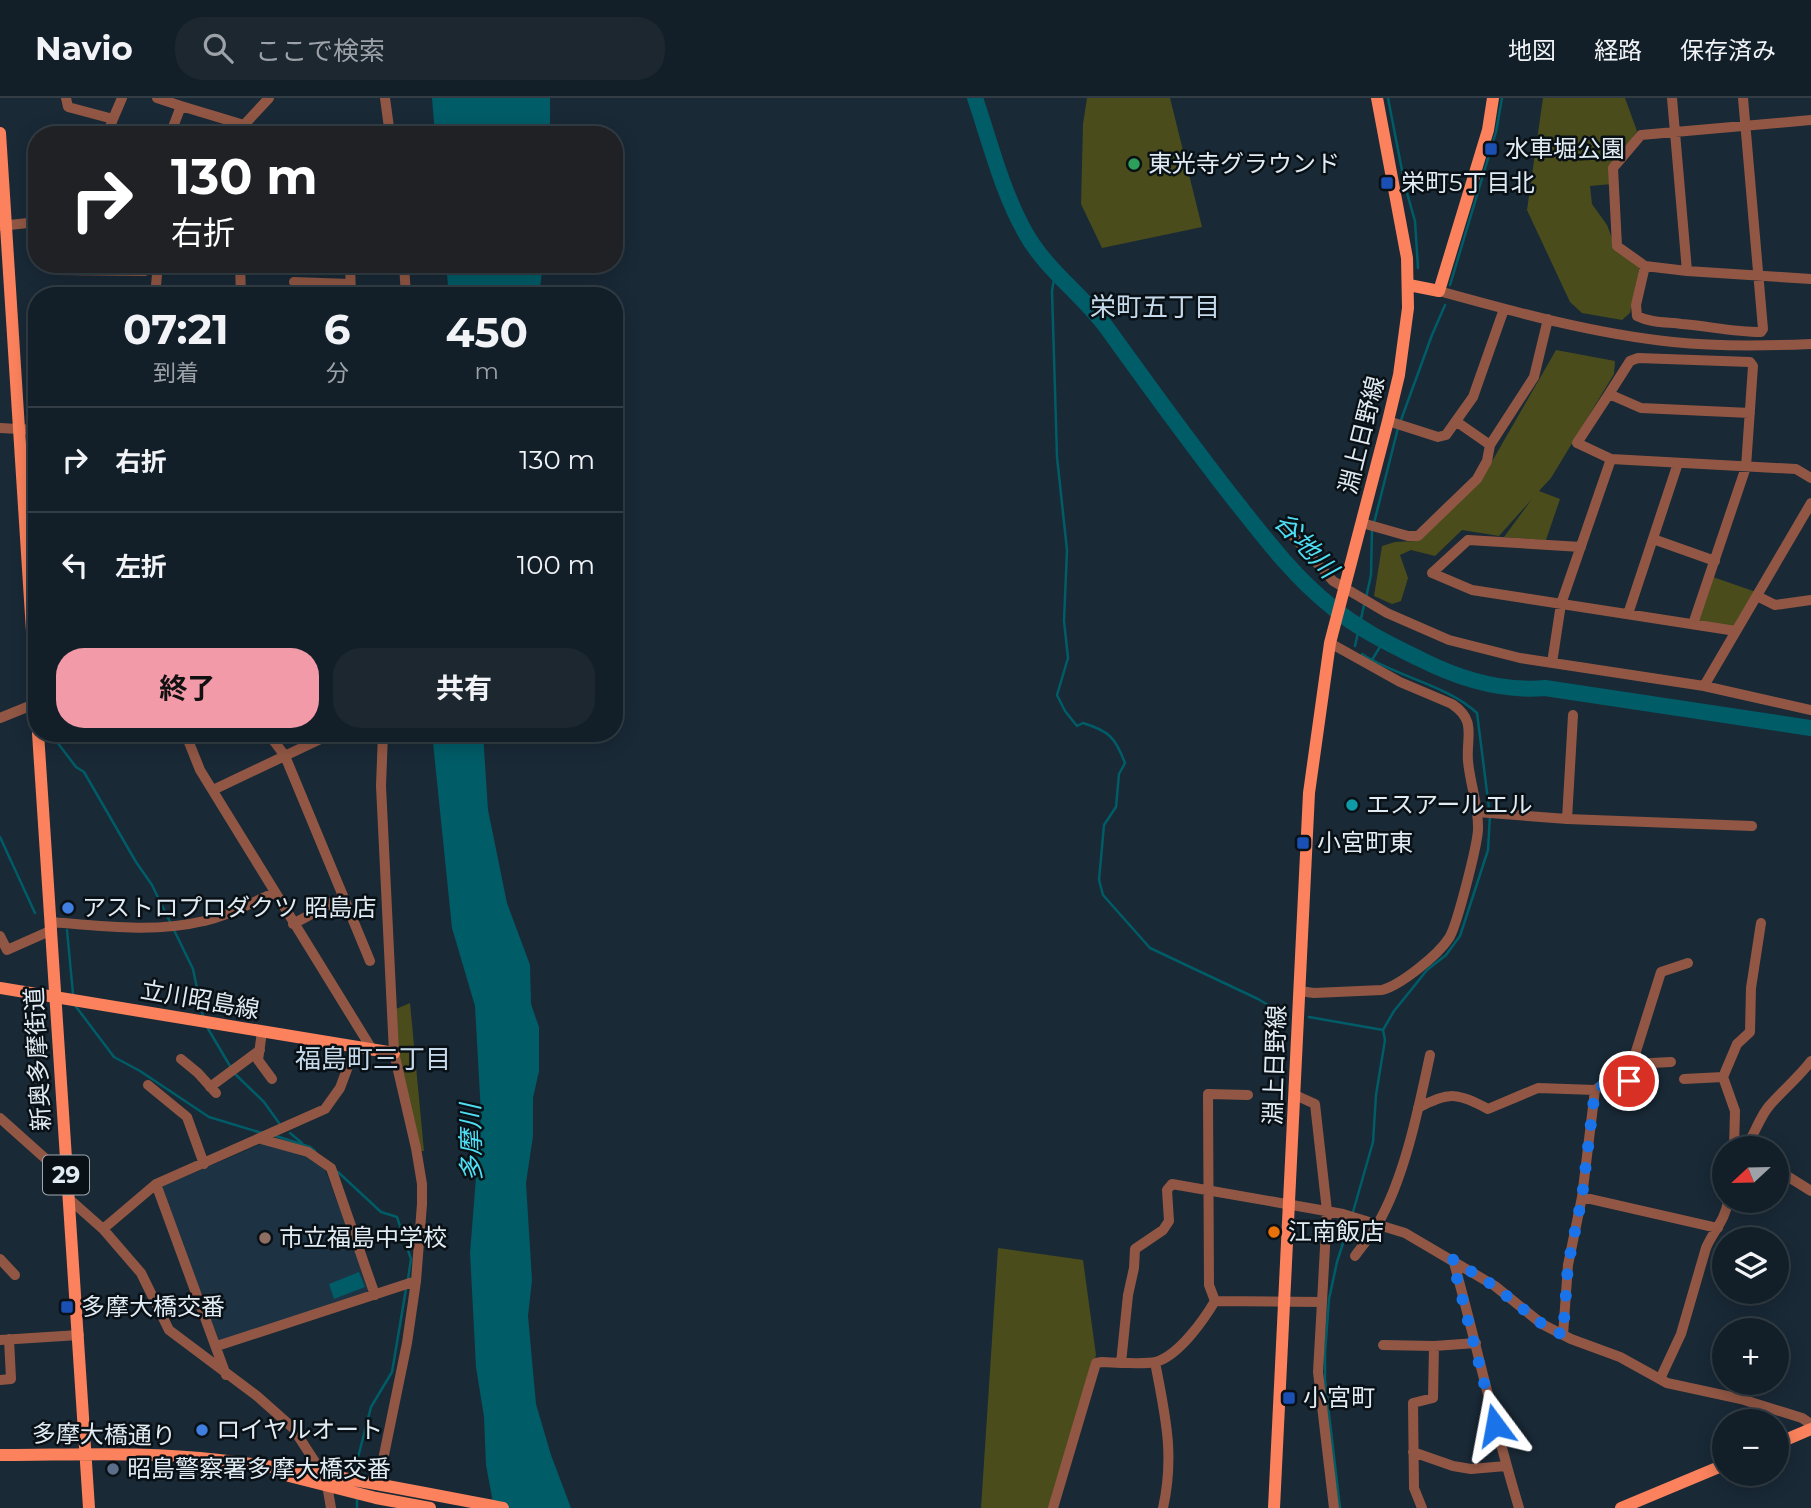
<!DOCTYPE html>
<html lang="ja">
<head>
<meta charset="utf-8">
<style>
	body { margin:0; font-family:Montserrat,"Noto Sans JP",sans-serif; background:#1c2730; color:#f1f3f6; height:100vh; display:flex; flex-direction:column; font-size:26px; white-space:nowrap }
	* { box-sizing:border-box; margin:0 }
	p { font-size:23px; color:#9da2a8 }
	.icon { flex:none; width:38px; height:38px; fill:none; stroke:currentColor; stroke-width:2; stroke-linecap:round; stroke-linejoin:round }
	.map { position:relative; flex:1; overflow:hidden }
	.side { position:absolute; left:28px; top:189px; width:595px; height:455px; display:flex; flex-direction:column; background:#131f28; border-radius:28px; box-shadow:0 4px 18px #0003,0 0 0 2px #323d45 }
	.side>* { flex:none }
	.banner { position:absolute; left:28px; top:28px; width:595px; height:147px; border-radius:28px; box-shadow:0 4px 18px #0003,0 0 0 2px #323d45; background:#202124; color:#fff; overflow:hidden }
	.needle { width:46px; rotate:248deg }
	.buttons { position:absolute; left:1712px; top:1038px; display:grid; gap:14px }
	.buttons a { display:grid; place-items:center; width:77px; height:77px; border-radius:50%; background:#131f28; box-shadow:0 4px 18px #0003,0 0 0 2px #323d45; font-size:35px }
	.pin { position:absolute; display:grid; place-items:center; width:60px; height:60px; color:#fff; margin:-30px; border:4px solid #fff; border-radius:50%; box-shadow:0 2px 7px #0007 }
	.me { position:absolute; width:77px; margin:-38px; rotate:347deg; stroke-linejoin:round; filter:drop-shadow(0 0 5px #0008) }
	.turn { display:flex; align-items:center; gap:24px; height:147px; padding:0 28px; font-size:32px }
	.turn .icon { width:91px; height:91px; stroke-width:2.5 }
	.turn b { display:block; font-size:49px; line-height:60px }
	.eta { display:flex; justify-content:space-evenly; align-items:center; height:119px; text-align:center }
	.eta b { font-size:42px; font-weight:700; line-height:49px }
	.cta { display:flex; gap:14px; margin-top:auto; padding:14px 28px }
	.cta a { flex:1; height:80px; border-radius:28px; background:#f39aa9; color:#111; font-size:28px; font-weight:700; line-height:80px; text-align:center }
	.cta a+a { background:#1c2730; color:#f1f3f6 }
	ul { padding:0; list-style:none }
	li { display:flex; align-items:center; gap:21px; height:105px; padding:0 28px; border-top:2px solid #323d45 }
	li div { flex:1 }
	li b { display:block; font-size:26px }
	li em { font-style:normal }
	header { display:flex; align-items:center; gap:42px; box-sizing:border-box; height:98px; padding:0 35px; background:#131f28; border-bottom:2px solid #323d45 }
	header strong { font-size:33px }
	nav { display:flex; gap:38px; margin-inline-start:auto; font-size:24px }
	.search { width:490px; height:63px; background:#1c2730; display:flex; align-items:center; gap:18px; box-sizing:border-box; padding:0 24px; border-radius:28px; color:#9da2a8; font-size:26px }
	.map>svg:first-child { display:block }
	.built { fill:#1d3344 }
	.green { fill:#4a4c1b }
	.water { fill:#005c67 }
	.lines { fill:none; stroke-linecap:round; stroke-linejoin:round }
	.stream { stroke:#005c67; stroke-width:2.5 }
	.river { stroke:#005c67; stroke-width:16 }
	.minor { stroke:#915744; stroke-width:10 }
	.major { stroke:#fb825c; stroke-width:12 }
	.route { stroke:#1a73e8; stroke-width:12; stroke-dasharray:0 21.6 }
	.transit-dot { fill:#1a4fb4; stroke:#0a1116; stroke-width:2.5 }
	.leisure-dot { fill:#2e9e5b; stroke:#0a1116; stroke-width:2.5 }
	.culture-dot { fill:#0f9aa8; stroke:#0a1116; stroke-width:2.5 }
	.shop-dot { fill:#3f7fe0; stroke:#0a1116; stroke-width:2.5 }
	.food-dot { fill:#e8710a; stroke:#0a1116; stroke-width:2.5 }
	.education-dot { fill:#8d6e63; stroke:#0a1116; stroke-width:2.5 }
	.service-dot { fill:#5c6f8a; stroke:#0a1116; stroke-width:2.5 }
	.labels { text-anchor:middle; stroke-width:5; stroke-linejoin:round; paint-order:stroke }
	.shield { fill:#0a1116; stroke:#a0aab1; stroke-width:2 }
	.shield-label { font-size:23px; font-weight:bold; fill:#e0ebf3 }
	.poi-label { font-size:24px; fill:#e0ebf3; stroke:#0a1116; text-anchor:start }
	.street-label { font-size:24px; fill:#e0ebf3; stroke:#0a1116 }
	.neighbourhood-label { font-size:26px; fill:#c6daeb; stroke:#0a1116 }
	.water-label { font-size:26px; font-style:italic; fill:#4edff4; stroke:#0a1116 }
</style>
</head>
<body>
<header>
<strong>Navio</strong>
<div class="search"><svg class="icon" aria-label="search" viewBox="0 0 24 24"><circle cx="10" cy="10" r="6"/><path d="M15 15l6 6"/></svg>ここで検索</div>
<nav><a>地図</a><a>経路</a><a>保存済み</a></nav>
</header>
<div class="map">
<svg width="1811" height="1410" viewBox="0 0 1811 1410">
	<rect width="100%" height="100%" fill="#192936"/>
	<path class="built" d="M263 1045 305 1057 325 1072 370 1190 367 1195 217 1246 161 1089Z"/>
	<path class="green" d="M1087 0H1170L1202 129 1102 150 1081 106 1083 26Z
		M1543 0H1625L1637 33 1611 70 1612 86 1590 88 1592 106 1607 127 1615 148 1640 167 1630 215 1622 222 1582 215 1570 204 1527 112Z
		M1556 252 1615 263 1614 276 1551 380 1539 393 1560 401 1546 442 1504 439 1532 401 1499 438 1462 432 1435 458 1411 452 1400 457 1408 480 1401 503 1392 506 1374 498 1382 448 1395 444 1415 443 1483 379Z
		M1710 478 1759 495 1736 533 1693 526Z
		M410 905 424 1053H420L398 957 396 911Z
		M998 1150 1083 1162 1096 1257 1049 1410H981Z"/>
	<path class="water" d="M432 0H550V37H435Z
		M446 166H543L539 198H449Z
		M432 635H483L488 712 507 805 530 867 531 906 539 929V973L533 1000V1038L526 1085 532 1182 528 1218 536 1306 551 1357 571 1410H494L486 1367 484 1319 476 1269 470 1155 481 1016 475 908 452 830Z
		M359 1174 365 1189 334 1201 329 1186Z"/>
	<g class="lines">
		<path class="stream" d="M1388 0 1405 88 1415 123 1418 170
			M1055 175 1052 193 1057 359 1067 452 1064 523 1068 560 1057 597 1065 613 1077 628 1083 625C1109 633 1115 639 1125 665L1119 676 1116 709 1104 727 1099 782 1103 797 1150 850 1258 901 1283 916
			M1450 187 1496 34 1502 0
			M1401 322 1432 237 1445 207
			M1374 425 1398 330
			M1366 500 1371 477 1372 430
			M1355 548 1364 507
			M1362 556C1397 579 1447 587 1477 615L1489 710
			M1372 562 1384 542
			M57 644 76 669 84 674 136 764 152 787 170 824
			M0 739 35 815
			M173 830 193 871 203 919
			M67 832 73 896
			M74 906 114 959 140 973 209 1019 262 1035
			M1309 919 1383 932
			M207 929 230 968
			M1383 932 1394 913 1411 892 1427 872 1446 857 1460 838 1488 752 1490 717
			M233 974 264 1004 279 1025
			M290 1035 302 1045
			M276 1038 310 1049 315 1053
			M338 1074 381 1114 397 1119 411 1161 408 1181
			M1353 1114 1373 1044 1376 997 1385 942 1383 932
			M357 1379 356 1367 371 1309 392 1274 406 1191
			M357 1399V1410
			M1340 1410 1325 1282V1255L1329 1201 1337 1164 1351 1120"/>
		<path class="river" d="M975 0C990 44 1002 93 1025 134 1045 171 1082 196 1107 230 1148 287 1189 344 1233 400 1264 439 1292 477 1332 509 1357 530 1389 546 1418 560 1457 580 1500 594 1545 590L1811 630"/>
		<path class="minor" d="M66 0 68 9 113 21 107 37
			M157 0 181 8
			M385 0 390 37
			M1672 0 1687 173
			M1743 0C1750 77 1757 154 1763 231L1761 234C1733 234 1708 228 1682 226 1666 224 1651 225 1637 218L1636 207 1645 168 1617 148 1613 70 1641 37 1811 22
			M113 21 122 0
			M244 27 269 0
			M170 37 181 8 244 27 249 31 248 37
			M0 128 37 124
			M240 166 241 198
			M350 166 351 198
			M404 166 406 198
			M1645 168 1687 173 1811 181
			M58 172 145 173
			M294 184 350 186
			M1439 193C1515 214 1594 236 1673 244 1719 249 1765 248 1811 246
			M155 198 158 166
			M1609 296 1630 263 1638 260 1750 264 1753 268 1746 369 1693 526
			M1750 315 1641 310 1609 296 1577 345 1611 361 1796 371 1811 380
			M1388 323 1438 339 1446 337 1473 299 1504 211
			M1457 324 1490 347
			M0 330 37 332
			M1362 425 1408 438H1418L1477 381 1487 363 1490 347 1534 279 1548 221
			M1284 428 1333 483 1387 515 1449 542 1520 560 1704 588 1811 612
			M1653 441 1715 463
			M1581 449 1468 442 1432 475 1472 492 1736 533
			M1757 498 1775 507 1811 502
			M1628 516 1678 365
			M1552 565 1561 506 1611 361
			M1704 588 1811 405
			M0 620 37 605
			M182 635 188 642 200 672 373 953
			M268 635 285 658 370 863
			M213 692 333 635
			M1477 714 1567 721 1752 728
			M1567 721 1573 617
			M51 824C101 828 155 835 204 823 228 818 252 804 275 795
			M293 826 343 799
			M0 838 7 852 52 832
			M1299 893 1314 895 1382 892C1401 887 1438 857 1449 840 1457 828 1477 748 1478 732 1479 709 1470 686 1468 663 1466 638 1477 623 1452 606L1400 584 1330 545
			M262 934 258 962 272 981
			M181 961 198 975 216 995
			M1632 966 1671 964
			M1684 981 1723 979
			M148 987 187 1019 204 1066
			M210 989 260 952
			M1295 997 1315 1006 1327 1113 1322 1204
			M1418 1010C1450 993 1457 995 1488 1011L1538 990 1595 992C1606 983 1617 989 1629 983L1632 966 1661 874 1688 865
			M0 1020 66 1079
			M261 1041 308 1054 331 1070 375 1197
			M1734 1050 1735 1013 1723 979 1737 946 1750 934 1751 890 1761 825
			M1745 1050C1755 1037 1759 1019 1770 1007 1783 992 1799 979 1811 963
			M1776 1071 1811 1093
			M156 1086 226 1277
			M1582 1099 1718 1130
			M68 1100 103 1131 156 1086 325 1011 340 990 355 950
			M103 1131 141 1175 169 1232 257 1298 293 1330 326 1381 331 1410
			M1355 1158C1362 1148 1371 1138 1377 1127 1404 1082 1419 1009 1430 957
			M0 1161 15 1177
			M1453 1161C1476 1244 1494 1328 1519 1410
			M1215 1203 1322 1204 1318 1274 1334 1410
			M1215 1203 1209 1187 1208 996 1248 997
			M1563 1237 1568 1167 1582 1099 1595 992
			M0 1242 79 1237
			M1383 1247 1434 1248 1476 1245
			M217 1248 416 1183
			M1155 1264C1165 1317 1175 1356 1163 1410
			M1121 1265C1132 1265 1146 1266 1156 1264 1179 1257 1203 1223 1215 1203
			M1660 1281 1681 1236 1706 1150C1713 1133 1726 1122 1728 1102
			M0 1282 11 1281 9 1241
			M1413 1354 1453 1368 1471 1371 1506 1368
			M378 1386 407 1245 416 1183 422 1106V1086L416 1050 394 955 381 688 383 635
			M1053 1410 1096 1265 1102 1264 1121 1265 1128 1197 1134 1170 1135 1151 1163 1132 1169 1123 1167 1092 1172 1086 1343 1116 1405 1135 1495 1188 1542 1226 1571 1241 1620 1259 1667 1285 1741 1301 1802 1320 1811 1326
			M1422 1410 1414 1390 1413 1305 1433 1300 1434 1248"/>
		<path class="major" d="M0 35 37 611
			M1409 187 1439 193 1488 32 1493 0
			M38 635 89 1410
			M0 890 394 955
			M1776 1346 1811 1331
			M0 1357C73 1357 146 1353 219 1362 315 1373 409 1392 503 1410
			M289 1378 376 1400 430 1410
			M1274 1410 1309 695 1330 545 1388 323 1399 277 1408 210 1407 160 1377 0
			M1621 1410 1724 1367"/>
	</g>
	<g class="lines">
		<path class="route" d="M1495 1327 1452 1161 1494 1188 1542 1226 1563 1237 1568 1167 1582 1099 1595 992C1606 983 1617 989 1629 983"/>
	</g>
	<g class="transit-dot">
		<rect x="1484" y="44" width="14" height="14" rx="3.5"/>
		<rect x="1380" y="78" width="14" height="14" rx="3.5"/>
		<rect x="1296" y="738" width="14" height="14" rx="3.5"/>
		<rect x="60" y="1202" width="14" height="14" rx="3.5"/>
		<rect x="1282" y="1293" width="14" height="14" rx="3.5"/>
	</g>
	<circle class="leisure-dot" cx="1134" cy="66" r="7"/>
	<circle class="culture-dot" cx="1352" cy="707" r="7"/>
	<g class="shop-dot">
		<circle cx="68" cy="810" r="7"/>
		<circle cx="202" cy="1332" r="7"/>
	</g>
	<circle class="food-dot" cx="1274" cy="1134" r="7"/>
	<circle class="education-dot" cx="265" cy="1140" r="7"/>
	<circle class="service-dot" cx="113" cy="1371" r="7"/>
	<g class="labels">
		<rect class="shield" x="43" y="1057.5" width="46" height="39" rx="5"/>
		<g class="shield-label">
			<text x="66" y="1085">29</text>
		</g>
		<g class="poi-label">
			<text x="1505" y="59">水車堀公園</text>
			<text x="1148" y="74">東光寺グラウンド</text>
			<text x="1401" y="93">栄町5丁目北</text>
			<text x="1366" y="715">エスアールエル</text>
			<text x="1317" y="753">小宮町東</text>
			<text x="82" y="818">アストロプロダクツ 昭島店</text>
			<text x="1288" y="1142">江南飯店</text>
			<text x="279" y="1148">市立福島中学校</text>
			<text x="81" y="1217">多摩大橋交番</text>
			<text x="1303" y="1308">小宮町</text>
			<text x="216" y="1340">ロイヤルオート</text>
			<text x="127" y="1379">昭島警察署多摩大橋交番</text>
		</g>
		<g class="street-label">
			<text transform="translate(1362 337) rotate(-76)" y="8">淵上日野線</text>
			<text transform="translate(200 902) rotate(10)" y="8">立川昭島線</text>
			<text transform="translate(38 961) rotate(-93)" y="8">新奥多摩街道</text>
			<text transform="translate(1275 967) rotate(-88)" y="8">淵上日野線</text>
			<text transform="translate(104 1337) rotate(1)" y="8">多摩大橋通り</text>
		</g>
		<g class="neighbourhood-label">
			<text x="1155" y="218">栄町五丁目</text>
			<text x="373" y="970">福島町三丁目</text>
		</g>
		<g class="water-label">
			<text transform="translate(1306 447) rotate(47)" y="9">谷地川</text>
			<text transform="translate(471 1045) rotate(-91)" y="9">多摩川</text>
		</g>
	</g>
</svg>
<div class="buttons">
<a><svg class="needle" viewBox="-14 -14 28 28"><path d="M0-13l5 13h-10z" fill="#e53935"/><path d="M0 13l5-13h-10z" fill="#9da2a8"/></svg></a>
<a><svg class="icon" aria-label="layers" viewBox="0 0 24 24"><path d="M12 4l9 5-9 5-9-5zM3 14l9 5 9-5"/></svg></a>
<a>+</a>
<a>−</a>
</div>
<div class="pin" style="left:1629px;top:983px;background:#d93025"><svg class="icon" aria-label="arrive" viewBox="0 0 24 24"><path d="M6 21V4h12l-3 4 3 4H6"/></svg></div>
<svg class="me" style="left:1495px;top:1327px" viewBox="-20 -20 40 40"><path d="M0-17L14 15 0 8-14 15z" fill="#1a73e8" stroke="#fff" stroke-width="4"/></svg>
<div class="banner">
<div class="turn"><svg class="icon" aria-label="right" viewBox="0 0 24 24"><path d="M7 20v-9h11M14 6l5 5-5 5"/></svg><div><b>130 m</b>右折</div></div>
</div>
<section class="side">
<div class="eta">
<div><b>07:21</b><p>到着</p></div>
<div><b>6</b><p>分</p></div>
<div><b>450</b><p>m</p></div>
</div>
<ul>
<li><svg class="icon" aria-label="right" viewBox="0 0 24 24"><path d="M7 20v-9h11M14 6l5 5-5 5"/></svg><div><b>右折</b></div><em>130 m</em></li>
<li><svg class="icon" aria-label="left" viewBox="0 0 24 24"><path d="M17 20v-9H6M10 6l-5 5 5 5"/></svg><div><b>左折</b></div><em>100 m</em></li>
</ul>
<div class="cta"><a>終了</a><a>共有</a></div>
</section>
</div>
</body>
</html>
